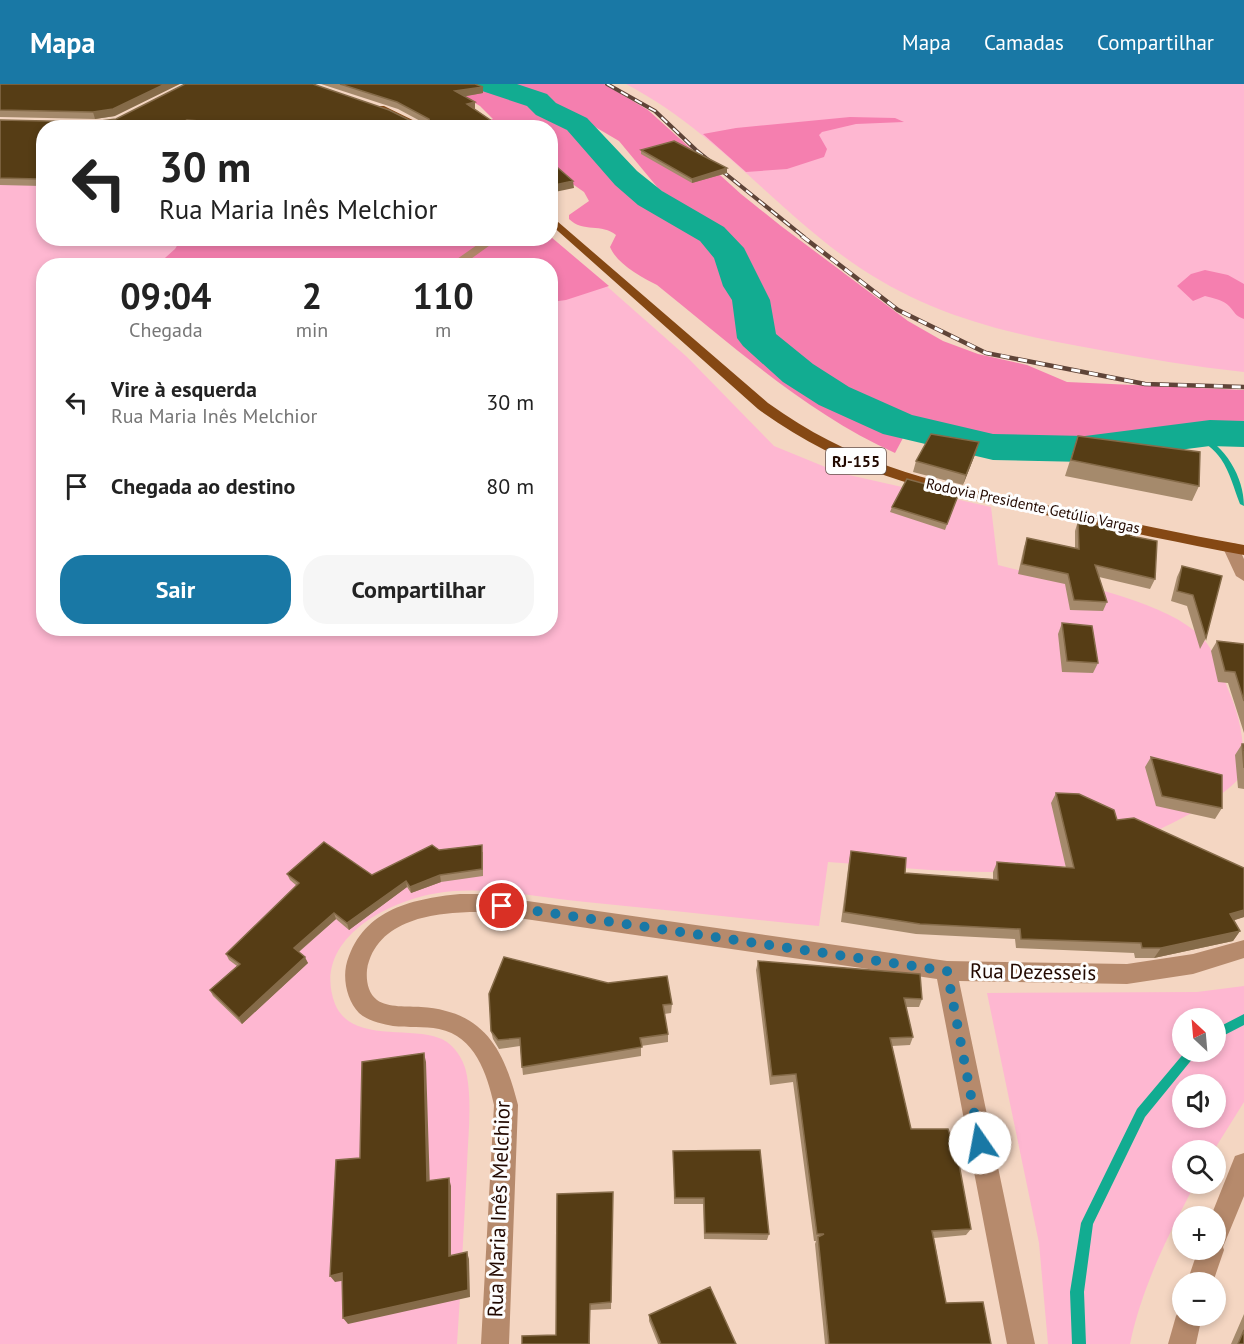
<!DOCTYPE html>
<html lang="pt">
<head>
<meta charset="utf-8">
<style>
	body { margin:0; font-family:"PT Sans",sans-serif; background:#f6f6f6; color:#222; height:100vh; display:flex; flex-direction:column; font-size:22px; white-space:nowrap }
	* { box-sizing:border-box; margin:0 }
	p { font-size:20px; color:#767676 }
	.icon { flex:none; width:33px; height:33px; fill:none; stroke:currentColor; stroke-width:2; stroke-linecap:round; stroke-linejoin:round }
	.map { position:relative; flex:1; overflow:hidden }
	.sheet { position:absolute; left:36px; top:174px; width:522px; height:378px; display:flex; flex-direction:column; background:#fff; border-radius:24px; box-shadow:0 3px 9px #0003 }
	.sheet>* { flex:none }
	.banner { position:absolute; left:36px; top:36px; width:522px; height:126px; border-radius:24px; box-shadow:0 3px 9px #0003; background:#fff; color:#222; overflow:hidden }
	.needle { width:39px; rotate:334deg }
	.controls { position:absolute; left:1172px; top:924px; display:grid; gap:12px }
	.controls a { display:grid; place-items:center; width:54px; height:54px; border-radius:50%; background:#fff; box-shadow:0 3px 9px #0003; font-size:30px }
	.pin { position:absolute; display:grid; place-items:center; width:51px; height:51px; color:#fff; margin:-26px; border:3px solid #fff; border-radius:50%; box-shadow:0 2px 6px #0007 }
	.me { position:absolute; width:66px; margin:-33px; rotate:348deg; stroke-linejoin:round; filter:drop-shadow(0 0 4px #0008) }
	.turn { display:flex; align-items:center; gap:21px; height:126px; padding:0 24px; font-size:27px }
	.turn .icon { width:78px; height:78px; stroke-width:2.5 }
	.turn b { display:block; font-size:42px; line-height:51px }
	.eta { display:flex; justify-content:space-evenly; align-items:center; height:102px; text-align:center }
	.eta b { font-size:36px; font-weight:700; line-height:42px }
	.button { display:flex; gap:12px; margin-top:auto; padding:12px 24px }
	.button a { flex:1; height:69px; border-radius:24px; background:#1978a5; color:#fff; font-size:24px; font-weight:700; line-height:69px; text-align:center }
	.button a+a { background:#f6f6f6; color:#222 }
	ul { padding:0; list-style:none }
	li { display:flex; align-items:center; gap:18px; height:84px; padding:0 24px }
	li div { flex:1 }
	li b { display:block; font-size:22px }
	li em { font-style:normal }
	header { display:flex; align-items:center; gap:36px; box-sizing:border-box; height:84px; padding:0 30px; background:#1978a5; color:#fff }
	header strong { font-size:28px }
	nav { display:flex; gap:33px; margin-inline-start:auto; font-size:21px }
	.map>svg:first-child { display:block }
	.green { fill:#feb7d1; fill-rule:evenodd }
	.forest { fill:#f57faf }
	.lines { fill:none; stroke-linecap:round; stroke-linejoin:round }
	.stream { fill:#12ac91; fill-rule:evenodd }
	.river { fill:#12ac91; fill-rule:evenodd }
	.minor { fill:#b68a6c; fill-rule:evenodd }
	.major { fill:#854814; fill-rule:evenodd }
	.rail-far1-casing { stroke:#5f4438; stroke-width:4 }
	.rail-casing { stroke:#5f4438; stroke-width:4.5 }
	.rail-far1 { stroke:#fefefe; stroke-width:2; stroke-dasharray:8; stroke-linecap:butt }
	.rail { stroke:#fefefe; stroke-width:3; stroke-dasharray:9; stroke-linecap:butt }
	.wall { fill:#a58a6c }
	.shaded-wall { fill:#856b49 }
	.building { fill:#563d15; stroke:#856b49; stroke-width:1.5 }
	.route { stroke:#1978a5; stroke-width:10; stroke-dasharray:0 18 }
	.labels { text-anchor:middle; stroke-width:6; stroke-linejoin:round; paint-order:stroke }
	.far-street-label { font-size:15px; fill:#220900; stroke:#fefefe }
	.shield { fill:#fefefe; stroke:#64524c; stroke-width:1.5 }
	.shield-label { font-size:16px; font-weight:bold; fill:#220900 }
	.near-street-label { font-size:21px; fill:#220900; stroke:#fefefe }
</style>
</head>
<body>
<header>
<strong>Mapa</strong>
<nav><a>Mapa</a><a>Camadas</a><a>Compartilhar</a></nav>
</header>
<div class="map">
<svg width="1244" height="1260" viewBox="0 0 1244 1260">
	<rect width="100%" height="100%" fill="#f4d6c2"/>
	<path class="green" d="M626 0H1244V288C1196 283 1148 275 1100 266 1008 250 928 232 850 177 770 120 715 47 626 0Z
		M43 59 44 154 551 153 687 273 774 362 840 389 991 423 998 481C1055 496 1150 511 1195 547 1214 561 1221 588 1230 610 1240 633 1244 658 1244 684 1236 720 1090 778 1055 784 1034 789 1013 788 992 788 937 788 883 782 828 778L819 842C738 834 657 825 576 817 532 812 483 802 438 809 386 817 311 857 335 920 351 959 409 942 439 954 454 959 465 977 467 992 472 1021 468 1052 467 1081 464 1141 461 1200 457 1260H0V60ZM44 182H550V544H44Z
		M1244 902V1018L1214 1066H1182V1100H1195C1168 1152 1142 1202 1130 1260H1048L1039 1159 987 909 1197 908ZM1215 934V968H1182V934ZM1215 1000V1034H1182V1000Z"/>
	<path class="forest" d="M442 0H486L500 8 530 16 540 27 582 56 638 115 703 151 724 184 740 234 752 261 788 293 843 326 902 348 972 366 903 354 895 369C806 329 732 261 657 201 641 193 617 180 610 163L616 151C602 139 583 149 569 135V131L589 117 584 108 551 85 550 44 466 43 493 35 480 22Z
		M498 0H604L648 26 741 110 781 142 908 237 943 257 978 270 1027 281 1067 298 1244 306V344L1081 353 987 354 961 351 896 330 837 302 777 264 765 241 760 201 741 165 724 150 691 130 658 104 619 57 546 14Z
		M850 33 895 34 904 38 856 40 822 48 819 51 827 65 824 73 787 85 746 88 703 50 736 44Z
		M551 153 609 202 566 216 551 218 550 182H156L175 165 181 155Z
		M1205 186 1228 191 1244 200V235C1235 232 1235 228 1229 222 1224 216 1212 214 1205 212L1193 217 1177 202 1191 190Z"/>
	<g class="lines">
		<path class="stream" d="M1198 349C1225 361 1244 393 1244 422L1240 420C1234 405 1230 388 1221 375 1215 366 1205 359 1196 352L1195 351Z
			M1244 930V941L1215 956V945Z
			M1185 968H1198L1145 1033 1093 1140 1084 1208 1086 1260H1072L1070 1208 1081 1139 1137 1025Z"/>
		<path class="river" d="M475 0H517L547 10 556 19 587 34 637 87 662 107 724 143 744 164 770 216 776 250 813 280 849 303 912 331 993 350 1085 352 1210 336 1244 337V363L1210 362 1085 378 993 376 883 350 819 321 783 298 743 262 737 254 732 216 723 202 714 174 700 157 638 121 615 101 567 46 536 31 527 22 479 6Z"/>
		<path class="minor" d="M487 154H500L461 182H447Z
			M1231 459 1237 460 1244 475V497L1236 492 1223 464Z
			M460 810H478L947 877 1127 880 1193 870 1244 856V874L1193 890 1127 900 959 897 1035 1260H1007L937 895 478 828C435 828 376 835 367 886 366 897 368 909 377 916 388 924 408 922 421 923 484 927 504 965 518 1021L509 1260H481L494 1021C487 990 475 952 439 945 424 942 408 944 393 942 382 940 368 937 359 929 348 918 343 898 346 882 360 827 409 815 460 810Z
			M1244 1069V1112L1223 1163 1224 1166 1213 1198H1187L1198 1166H1215V1132H1211L1235 1072Z
			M1182 1221V1232H1202L1196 1260H1168L1176 1232Z"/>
		<path class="major" d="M378 22H384L429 44H416L378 26Z
			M550 131 768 319C862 387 950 402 1061 424 1122 437 1183 450 1244 461V471C1183 460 1122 446 1060 434 947 411 854 395 758 325L550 140Z"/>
		<g class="rail-far1-casing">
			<path id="rail-far1" d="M607 0 655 27 696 66 804 153"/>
		</g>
		<g class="rail-casing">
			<path id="rail" d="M802 152 898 226 986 269 1145 300 1244 303"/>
		</g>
		<use href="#rail-far1" class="rail-far1"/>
		<use href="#rail" class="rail"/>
	</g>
	<path class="wall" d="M0 0 115 32 95 35 0 33Z
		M185 0 415 39H424L398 25 321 0H475L483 9 465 12 475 18V25L502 44H201L189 43 187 44H44V101L42 102 0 101V36L93 38 116 35Z
		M641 66 727 84V89L692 99 641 70Z
		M1078 352 1199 402 1192 417 1065 392Z
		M979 358 976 368 963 401 913 388 916 377Z
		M959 409 945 446 890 428 892 423Z
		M1078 437 1131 452 1155 495 1150 505 1099 493 1107 518 1103 527 1070 526 1065 500 1018 490 1024 463 1027 454 1075 464V447Z
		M1182 482 1222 492 1206 554 1200 565 1187 522 1171 517 1177 493Z
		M1062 539 1098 579 1093 589 1062 588 1058 550Z
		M1217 557 1244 560V649L1228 599 1218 598 1211 567Z
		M1242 660H1244V705L1238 704 1235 671Z
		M1151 673 1222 724 1215 735 1156 722 1145 683Z
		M1056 709 1117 736 1244 784V833L1234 836 1240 847 1233 857 1154 874H1135L1134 869 1016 864 1015 855 916 850 841 838 849 777 851 767 905 789 993 795V788L997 778 1066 784 1051 719Z
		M439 766 483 768V792L441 798 411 809 407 803 349 846 336 835 299 868 308 879 242 940 213 912 210 906 237 882 229 876 226 870 297 802 290 796 287 790 372 791Z
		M758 877 922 915 919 923H906L913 953 910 961 892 962 911 1045 971 1145 966 1151 934 1154 946 1219 991 1260H825L815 1160 816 1157H814L793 998 770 1001 756 886Z
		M672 920 671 929 664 930 668 950V958L641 962V972L523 991 520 962 499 965 493 955 491 947Z
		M673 1067 769 1150 767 1156 704 1155 703 1120H674Z
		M613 1108 611 1225 590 1226V1260H522L556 1251Z
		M1244 1230V1260H1231Z
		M649 1231 736 1260H658L649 1237Z"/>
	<path class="shaded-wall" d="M165 0H180L115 32 95 35 93 28Z
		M483 3V9L456 14 455 7Z
		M475 18V25L467 20Z
		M187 36 189 43 187 44H179L178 40Z
		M168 37 170 44H164Z
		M727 84V89L692 99V95Z
		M44 91V101L42 102 39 95Z
		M573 97 574 104 550 109V102Z
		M979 358 976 368 963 401 966 391Z
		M440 791 441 798 411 809 410 803Z
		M406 797 407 803 349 846 347 839Z
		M1244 826V833L1223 840 1230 830Z
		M334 829 336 835 296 870 294 864Z
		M1240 847 1233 857 1154 874 1161 864Z
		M305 873 308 879 242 940 239 934Z
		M424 969 426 978 430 1105 427 1097Z
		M449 1094 451 1102V1179L449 1172Z
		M467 1168 469 1175 470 1213 348 1240 343 1234Z
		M342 1189 347 1196 335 1198 330 1192Z"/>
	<path class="building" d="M0 0H165L113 25 93 28 0 26Z
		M185 0H313L389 26 415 39H430L429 35 397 18 340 0H475L483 3 455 7 475 18 467 20 502 44H290L187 36 178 40 168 37 164 44H44V91L39 95 0 94V36L93 38 116 35Z
		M674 57 727 84 692 95 641 66Z
		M550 77 573 97 550 102Z
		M931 350 979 358 966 391 916 377Z
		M1078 352 1200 368 1199 402 1071 376Z
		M907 395 959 409 947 440 892 423Z
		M1078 437 1132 449 1131 452 1157 457 1155 495 1095 481 1107 518 1074 516 1068 490 1022 480 1027 454 1079 465Z
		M1182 482 1222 492 1206 554 1193 511 1177 507Z
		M1062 539 1092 542 1098 579 1067 577Z
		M1217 557 1244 560V617L1235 588 1225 587Z
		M1242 660H1244V684Z
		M1151 673 1222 691V724L1162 712Z
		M1056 709 1079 710 1114 726 1117 736 1134 734 1244 784V826L1230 830 1240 847 1161 864H1142L1141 859 1021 855 1020 845 920 840 844 828 851 767 906 774 905 789 998 796 997 778 1074 784Z
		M324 758 372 791 432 761 439 766 482 761V785L440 791 410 803 406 797 347 839 334 829 294 864 305 873 239 934 210 906 240 880 226 870 299 799 287 790Z
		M504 873 608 899 667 892 672 920 663 921 668 950 640 954 642 963 522 983 520 954 498 956 491 947 489 910Z
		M758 877 920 890 922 915 904 914 913 953 890 954 911 1045H948L959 1080 971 1145 932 1147 946 1219 983 1218 991 1260H829L818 1153 824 1150H817L796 990 772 992Z
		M424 969 427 1097 449 1094V1172L467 1168 468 1206 343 1234 342 1189 330 1192 336 1076 360 1074 362 978Z
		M760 1066 769 1150 705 1149 704 1114H675L673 1067Z
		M613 1108 611 1218 590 1220 589 1260H522V1252L556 1251 557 1110Z
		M710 1203 736 1260H661L649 1231Z
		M1244 1246V1260H1238Z"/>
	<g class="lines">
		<path class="route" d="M502 822 947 887 980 1059"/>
	</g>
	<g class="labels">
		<g class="far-street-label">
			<text transform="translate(1033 422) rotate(12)" y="5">Rodovia Presidente Getúlio Vargas</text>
		</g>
		<rect class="shield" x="826" y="364" width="60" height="26" rx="4.5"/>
		<g class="shield-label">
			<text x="856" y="383">RJ-155</text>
		</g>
		<g class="near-street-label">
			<text transform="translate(1033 888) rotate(1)" y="7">Rua Dezesseis</text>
			<text transform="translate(499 1125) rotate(-88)" y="7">Rua Maria Inês Melchior</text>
		</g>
	</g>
</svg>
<div class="controls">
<a><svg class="needle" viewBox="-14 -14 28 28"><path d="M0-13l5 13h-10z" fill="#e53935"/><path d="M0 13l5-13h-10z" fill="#767676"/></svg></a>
<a><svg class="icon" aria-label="sound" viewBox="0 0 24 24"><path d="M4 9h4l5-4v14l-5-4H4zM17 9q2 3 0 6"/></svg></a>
<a><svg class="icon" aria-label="search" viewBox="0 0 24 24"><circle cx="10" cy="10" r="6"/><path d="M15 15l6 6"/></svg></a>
<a>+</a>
<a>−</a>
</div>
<div class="pin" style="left:502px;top:822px;background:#d93025"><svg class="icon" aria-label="arrive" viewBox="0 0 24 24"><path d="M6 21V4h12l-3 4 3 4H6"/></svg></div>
<svg class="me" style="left:980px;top:1059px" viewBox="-20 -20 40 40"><circle r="19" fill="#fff"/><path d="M0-13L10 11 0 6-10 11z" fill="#1978a5"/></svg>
<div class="banner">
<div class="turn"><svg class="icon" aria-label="left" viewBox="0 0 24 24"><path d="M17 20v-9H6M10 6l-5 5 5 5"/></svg><div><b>30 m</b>Rua Maria Inês Melchior</div></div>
</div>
<section class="sheet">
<div class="eta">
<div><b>09:04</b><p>Chegada</p></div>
<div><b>2</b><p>min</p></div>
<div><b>110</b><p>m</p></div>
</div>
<ul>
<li><svg class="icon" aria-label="left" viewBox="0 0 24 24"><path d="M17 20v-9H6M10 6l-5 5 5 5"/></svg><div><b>Vire à esquerda</b><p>Rua Maria Inês Melchior</p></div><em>30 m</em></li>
<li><svg class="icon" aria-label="arrive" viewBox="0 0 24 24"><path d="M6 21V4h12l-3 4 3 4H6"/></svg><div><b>Chegada ao destino</b></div><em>80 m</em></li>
</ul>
<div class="button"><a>Sair</a><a>Compartilhar</a></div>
</section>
</div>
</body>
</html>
